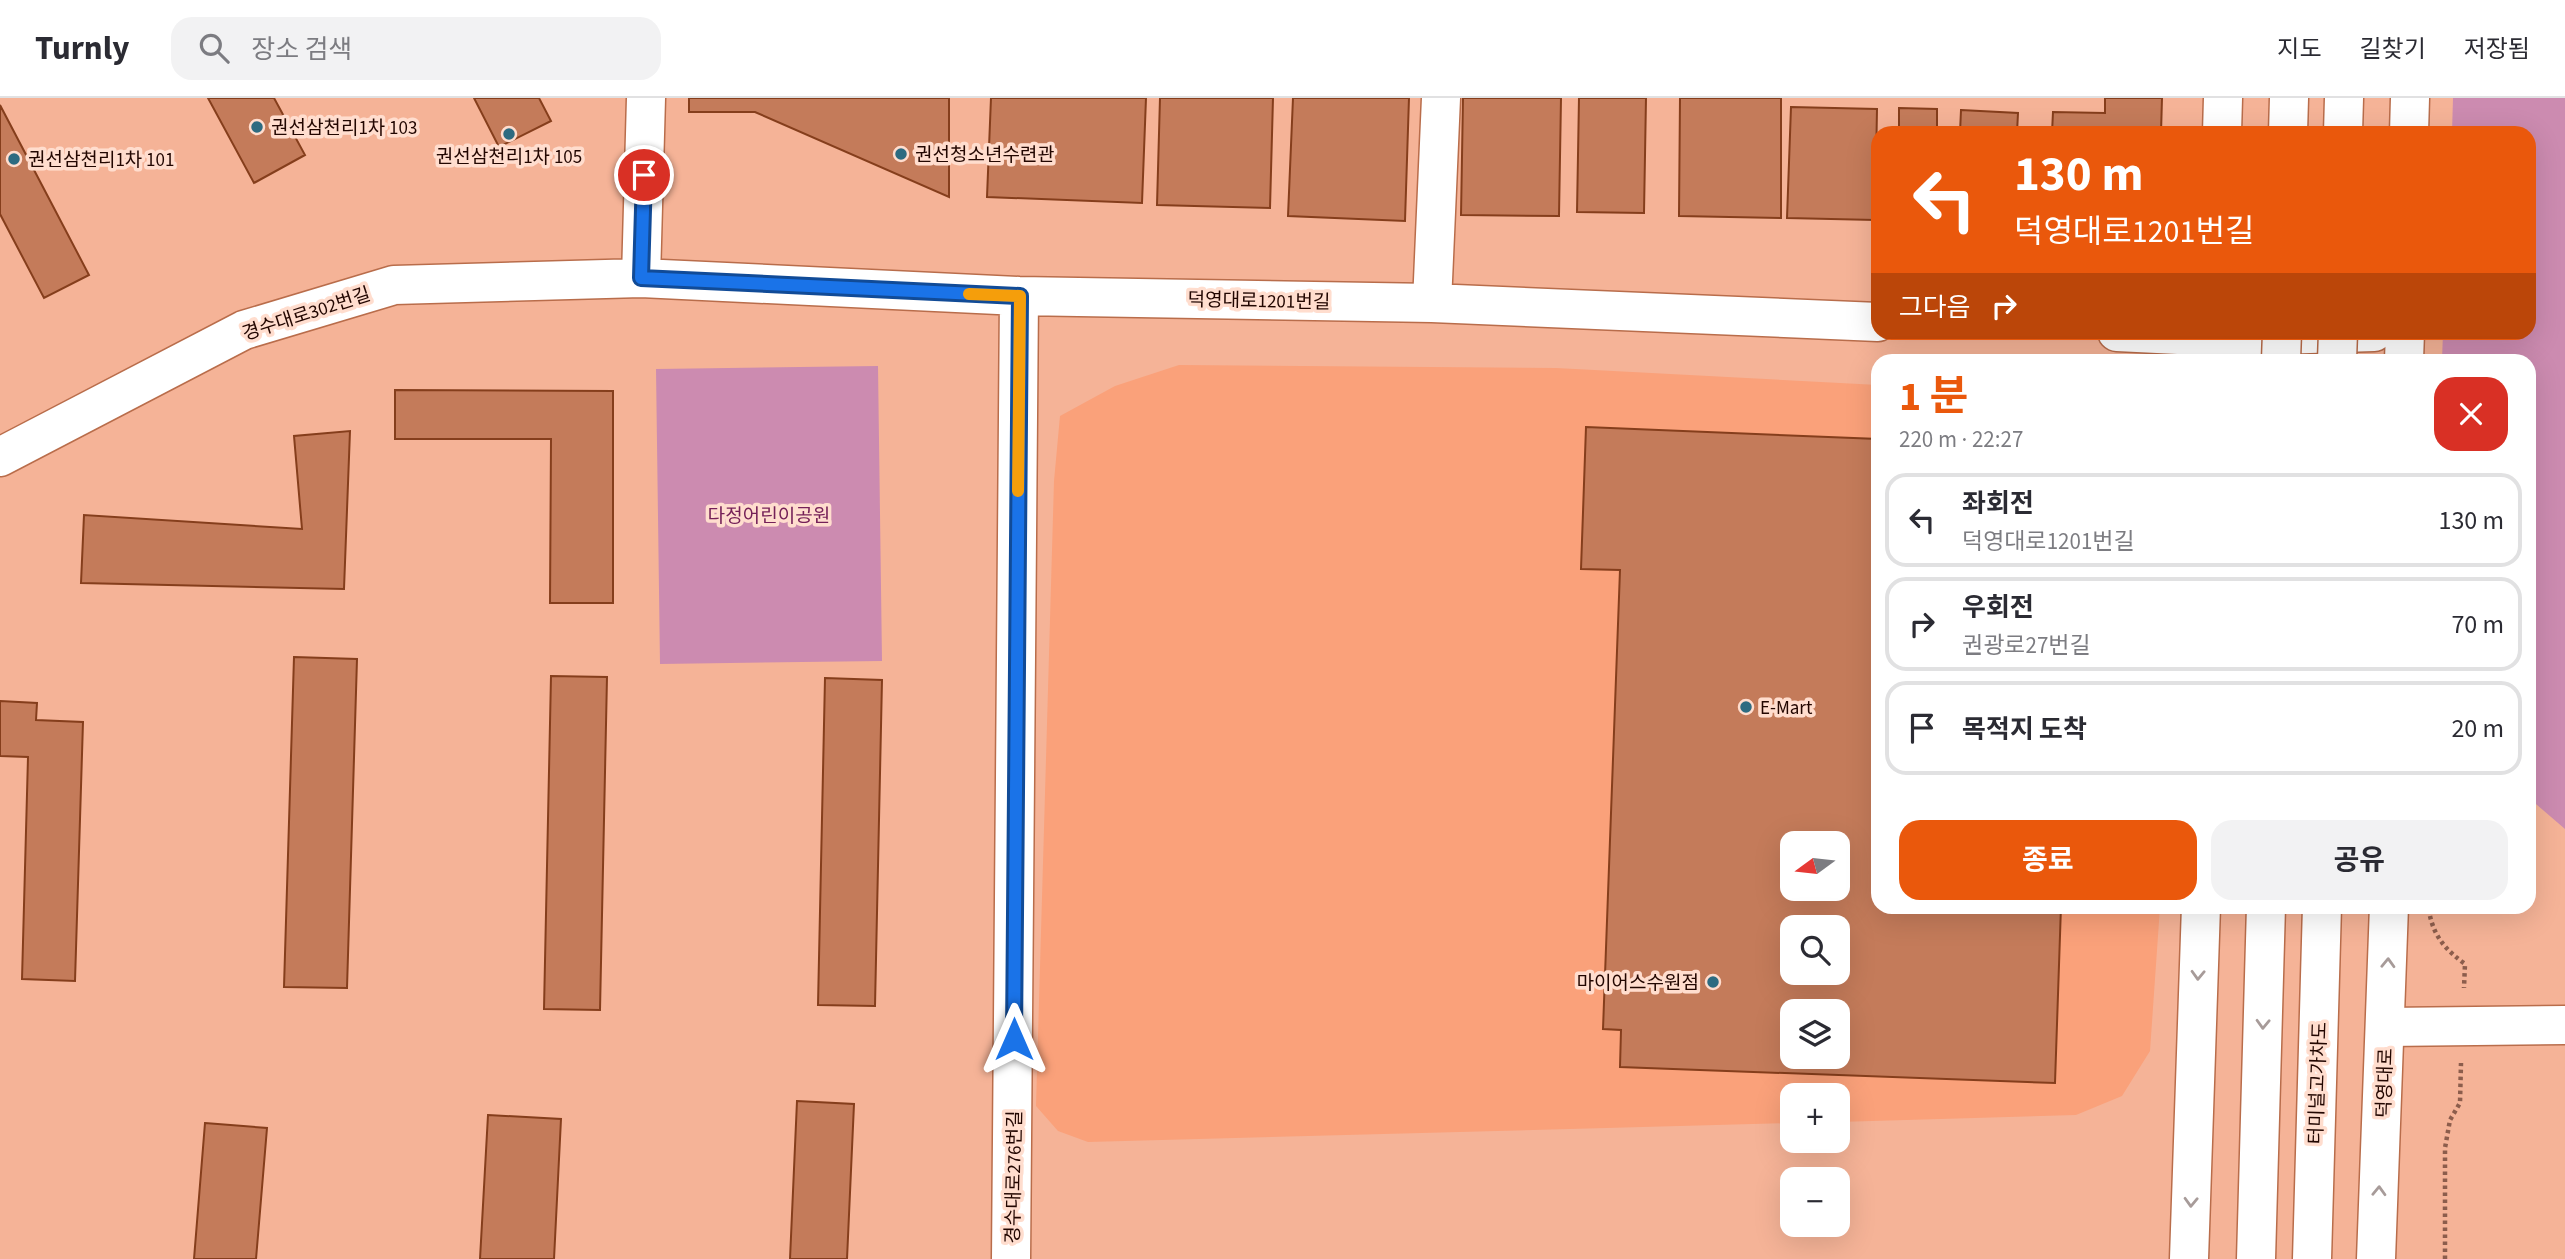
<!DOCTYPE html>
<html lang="ko">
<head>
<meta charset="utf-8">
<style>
	body { margin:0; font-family:"Source Sans 3","Noto Sans KR",sans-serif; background:#f2f2f3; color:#2b2b33; height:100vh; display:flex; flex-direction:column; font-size:26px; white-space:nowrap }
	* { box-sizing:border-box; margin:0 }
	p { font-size:23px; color:#7c7c81 }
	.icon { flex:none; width:38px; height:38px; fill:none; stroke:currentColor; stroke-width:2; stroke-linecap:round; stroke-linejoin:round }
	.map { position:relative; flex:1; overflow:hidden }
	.drawer { position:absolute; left:1871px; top:256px; width:665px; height:560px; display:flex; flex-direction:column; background:#fff; border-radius:21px; box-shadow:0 7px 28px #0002 }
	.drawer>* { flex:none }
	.banner { position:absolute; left:1871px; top:28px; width:665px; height:214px; border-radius:21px; box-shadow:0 7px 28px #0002; background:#ea580c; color:#fff; overflow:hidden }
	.needle { width:46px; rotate:255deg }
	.controls { position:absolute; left:1780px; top:733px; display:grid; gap:14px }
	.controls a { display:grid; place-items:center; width:70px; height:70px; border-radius:14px; background:#fff; box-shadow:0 7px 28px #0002; font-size:35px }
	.pin { position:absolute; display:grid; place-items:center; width:60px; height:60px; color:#fff; margin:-30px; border:4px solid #fff; border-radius:50%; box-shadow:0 2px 7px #0007 }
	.me { position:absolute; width:77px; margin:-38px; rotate:0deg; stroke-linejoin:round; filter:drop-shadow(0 0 5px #0008) }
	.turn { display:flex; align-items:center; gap:24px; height:147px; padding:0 28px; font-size:32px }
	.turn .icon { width:91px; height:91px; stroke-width:2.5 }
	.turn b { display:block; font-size:49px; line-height:60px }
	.then { display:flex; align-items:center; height:66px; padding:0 28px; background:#0003; gap:14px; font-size:26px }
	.round { display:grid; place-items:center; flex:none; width:74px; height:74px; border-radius:21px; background:#f2f2f3 }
	.head { display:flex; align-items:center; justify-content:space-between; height:119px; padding:0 28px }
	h1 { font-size:42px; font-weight:700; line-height:52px; color:#ea580c }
	.primary-button { display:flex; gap:14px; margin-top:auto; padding:14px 28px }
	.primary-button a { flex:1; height:80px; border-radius:21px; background:#ea580c; color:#fff; font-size:28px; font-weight:700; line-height:80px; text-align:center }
	.primary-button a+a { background:#f2f2f3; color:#2b2b33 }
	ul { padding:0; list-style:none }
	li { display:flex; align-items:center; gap:21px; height:94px; margin:0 14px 10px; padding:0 14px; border:4px solid #e1e1e2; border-radius:21px }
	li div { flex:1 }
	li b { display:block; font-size:26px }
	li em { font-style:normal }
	header { display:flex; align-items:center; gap:42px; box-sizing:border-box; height:98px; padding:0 35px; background:#fff; border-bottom:2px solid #e1e1e2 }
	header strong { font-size:33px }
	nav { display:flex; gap:38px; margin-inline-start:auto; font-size:24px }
	.search { width:490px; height:63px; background:#f2f2f3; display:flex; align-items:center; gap:18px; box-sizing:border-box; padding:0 24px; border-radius:21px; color:#7c7c81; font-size:26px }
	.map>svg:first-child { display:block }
	.built { fill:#faa17a; fill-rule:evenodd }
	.green { fill:#cc8bb0 }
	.building { fill:#c47b5a; stroke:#853e1c; stroke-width:2; fill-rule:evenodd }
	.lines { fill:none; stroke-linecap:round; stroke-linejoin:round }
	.minor-casing { stroke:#b96d4b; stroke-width:41 }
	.major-casing { stroke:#b96d4b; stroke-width:41 }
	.path { stroke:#8c5d4c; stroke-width:4.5; stroke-dasharray:3.5 3.5; stroke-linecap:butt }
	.minor { stroke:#fff; stroke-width:38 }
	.major { stroke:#fff; stroke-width:38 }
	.major-bridge-casing { stroke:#b96d4b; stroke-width:41; stroke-linecap:butt }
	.major-bridge { stroke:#fff; stroke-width:38 }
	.oneway { stroke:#a79b99 }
	.route-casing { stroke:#114b97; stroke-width:18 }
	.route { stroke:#1a73e8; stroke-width:12 }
	.slow { stroke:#f59e0b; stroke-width:12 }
	.poi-dot { fill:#2d6b81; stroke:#ffddce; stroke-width:2.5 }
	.labels { text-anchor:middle; stroke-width:7; stroke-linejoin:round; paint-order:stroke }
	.poi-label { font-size:19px; fill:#220600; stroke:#ffddce; text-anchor:start }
	.street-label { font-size:19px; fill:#220600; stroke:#ffddce }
	.park-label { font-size:19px; fill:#752058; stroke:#ffddce }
</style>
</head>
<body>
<header>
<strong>Turnly</strong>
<div class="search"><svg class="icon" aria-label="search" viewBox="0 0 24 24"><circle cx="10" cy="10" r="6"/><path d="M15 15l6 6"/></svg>장소 검색</div>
<nav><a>지도</a><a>길찾기</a><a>저장됨</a></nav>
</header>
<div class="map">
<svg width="2565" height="1161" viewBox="0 0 2565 1161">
	<rect width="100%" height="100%" fill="#f5b397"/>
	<path class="built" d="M1179 267 1556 270 1878 287V808L2160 809 2150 953 2122 998 2076 1017 1838 1024V998H1792V1025L1088 1044 1058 1033 1036 1008 1054 383 1060 318 1115 288ZM1792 746H1838V791H1792ZM1792 830H1838V875H1792ZM1792 914H1838V959H1792Z"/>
	<path class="green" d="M2453 0H2565V731L2529 700V262H2442L2443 235 2529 234V35H2452Z
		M878 268 882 563 660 566 656 271Z"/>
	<path class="building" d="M208 0H274L305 57 254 85Z
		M474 0H539L551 23 499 49Z
		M689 0H949V99L755 14H689Z
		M991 0H1146L1142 105 987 99Z
		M1160 0H1273L1270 110 1157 107Z
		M1293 0H1409L1405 123 1288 118Z
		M1463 0H1561L1559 118 1461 117Z
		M1579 0H1646L1644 115 1577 114Z
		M1680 0H1781V120L1679 118Z
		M2105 0H2162L2161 35H2052L2053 14 2105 15Z
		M0 7 89 177 44 200 0 116Z
		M1791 9 1877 11 1875 122 1787 120Z
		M1899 10 1937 11V35H1899Z
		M1961 12 2018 15 2017 35H1960Z
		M395 292 613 293V505H550L551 341H395Z
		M1586 329 1878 341V808H2061L2055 985 1620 969 1621 932 1603 931 1620 472 1581 471ZM1792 746H1838V791H1792ZM1792 830H1838V875H1792ZM1792 914H1838V959H1792Z
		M350 333 344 491 81 485 84 417 302 431 294 338Z
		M294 559 357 561 347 890 284 889Z
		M551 578 607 579 600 912 544 911Z
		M825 580 882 582 875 908 818 907Z
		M0 603 37 605 36 622 83 624 75 883 22 881 28 659 0 658Z
		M797 1003 854 1006 847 1161H790Z
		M488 1017 561 1021 554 1161H480Z
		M205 1025 267 1030 256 1161H194Z"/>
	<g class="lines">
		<g class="minor-casing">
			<path id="minor" d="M641 180 646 0
				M1432 205 1441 0
				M2117 234 2219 239 2374 234
				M0 359 244 232 394 187 641 180 1019 198 1432 205 1878 224
				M2386 929 2565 927
				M1011 1161 1019 198"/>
		</g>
		<g class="major-casing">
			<path id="major" d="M2222 35 2223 0
				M2288 35 2289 0
				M2343 35 2344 0
				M2409 35 2410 0
				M2219 262V234
				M2404 262 2405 234
				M2189 1161 2201 808
				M2256 1161 2266 808
				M2312 1161 2322 808
				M2376 1161 2389 808"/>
		</g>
		<path class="path" d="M2430 818C2435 840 2447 853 2465 866L2464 890
			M2445 1161V1050L2450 1022 2460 1005 2461 965"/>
		<use href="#minor" class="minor"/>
		<use href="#major" class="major"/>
		<g class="major-bridge-casing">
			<path id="major-bridge" d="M2281 262 2282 234
				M2337 262 2338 234"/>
		</g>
		<use href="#major-bridge" class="major-bridge"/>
	</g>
	<defs><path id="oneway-chevron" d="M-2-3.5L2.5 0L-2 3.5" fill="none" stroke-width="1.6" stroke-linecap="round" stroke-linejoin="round" transform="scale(1.75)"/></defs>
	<g class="oneway">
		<use href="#oneway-chevron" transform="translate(2388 865) rotate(-88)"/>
		<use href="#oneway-chevron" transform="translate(2198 877) rotate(92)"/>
		<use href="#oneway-chevron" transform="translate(2263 926) rotate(92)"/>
		<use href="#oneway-chevron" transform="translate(2379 1093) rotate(-88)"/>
		<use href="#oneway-chevron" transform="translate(2191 1104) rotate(92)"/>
	</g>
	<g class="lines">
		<g class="route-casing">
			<path id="route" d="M644 77 641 180 1020 198 1014 941"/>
		</g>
		<use href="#route" class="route"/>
		<path class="slow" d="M969 196 1020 198 1018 393"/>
	</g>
	<g class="poi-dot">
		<circle cx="257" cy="29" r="7"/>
		<circle cx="509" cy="36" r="7"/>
		<circle cx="901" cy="56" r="7"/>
		<circle cx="14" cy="61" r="7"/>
		<circle cx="1746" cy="609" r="7"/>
		<circle cx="1713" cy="884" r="7"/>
	</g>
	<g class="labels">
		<g class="poi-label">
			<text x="271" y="36">권선삼천리1차 103</text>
			<text x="915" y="63">권선청소년수련관</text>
			<text x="509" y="65" text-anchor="middle">권선삼천리1차 105</text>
			<text x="28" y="68">권선삼천리1차 101</text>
			<text x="1760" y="616">E-Mart</text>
			<text x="1699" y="891" text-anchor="end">마이어스수원점</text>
		</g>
		<g class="street-label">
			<text transform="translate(1259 202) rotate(1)" y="7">덕영대로1201번길</text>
			<text transform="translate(306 215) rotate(-18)" y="7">경수대로302번길</text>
			<text transform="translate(2317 985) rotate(-88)" y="7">터미널고가차도</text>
			<text transform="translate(2384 985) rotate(-88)" y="7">덕영대로</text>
			<text transform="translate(1013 1079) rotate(-89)" y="7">경수대로276번길</text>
		</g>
		<g class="park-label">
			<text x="769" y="424">다정어린이공원</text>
		</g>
	</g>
</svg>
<div class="controls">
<a><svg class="needle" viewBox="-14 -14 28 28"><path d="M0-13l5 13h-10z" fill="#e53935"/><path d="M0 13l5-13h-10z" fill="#7c7c81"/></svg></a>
<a><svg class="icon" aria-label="search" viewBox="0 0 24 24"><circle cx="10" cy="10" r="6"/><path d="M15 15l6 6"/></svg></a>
<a><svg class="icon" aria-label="layers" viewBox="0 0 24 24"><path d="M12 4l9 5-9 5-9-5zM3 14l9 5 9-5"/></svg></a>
<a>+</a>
<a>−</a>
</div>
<div class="pin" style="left:644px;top:77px;background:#d93025"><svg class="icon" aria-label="arrive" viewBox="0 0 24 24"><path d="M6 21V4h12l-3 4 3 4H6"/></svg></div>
<svg class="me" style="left:1014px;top:941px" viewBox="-20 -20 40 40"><path d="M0-17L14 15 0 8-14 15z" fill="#1a73e8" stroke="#fff" stroke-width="4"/></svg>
<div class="banner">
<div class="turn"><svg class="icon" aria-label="left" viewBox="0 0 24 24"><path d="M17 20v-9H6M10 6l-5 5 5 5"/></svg><div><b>130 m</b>덕영대로1201번길</div></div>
<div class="then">그다음<svg class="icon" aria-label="right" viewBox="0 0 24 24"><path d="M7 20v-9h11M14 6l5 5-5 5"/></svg></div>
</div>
<section class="drawer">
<div class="head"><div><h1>1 분</h1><p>220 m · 22:27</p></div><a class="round" style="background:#d93025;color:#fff"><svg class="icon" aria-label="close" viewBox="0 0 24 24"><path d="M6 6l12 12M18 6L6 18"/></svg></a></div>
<ul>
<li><svg class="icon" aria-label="left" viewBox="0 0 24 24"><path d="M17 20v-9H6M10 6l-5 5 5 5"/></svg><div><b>좌회전</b><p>덕영대로1201번길</p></div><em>130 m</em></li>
<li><svg class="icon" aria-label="right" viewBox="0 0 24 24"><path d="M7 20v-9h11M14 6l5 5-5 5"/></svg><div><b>우회전</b><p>권광로27번길</p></div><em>70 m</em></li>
<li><svg class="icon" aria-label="arrive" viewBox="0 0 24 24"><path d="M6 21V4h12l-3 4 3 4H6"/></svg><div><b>목적지 도착</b></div><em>20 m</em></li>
</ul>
<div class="primary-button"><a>종료</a><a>공유</a></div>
</section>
</div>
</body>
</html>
